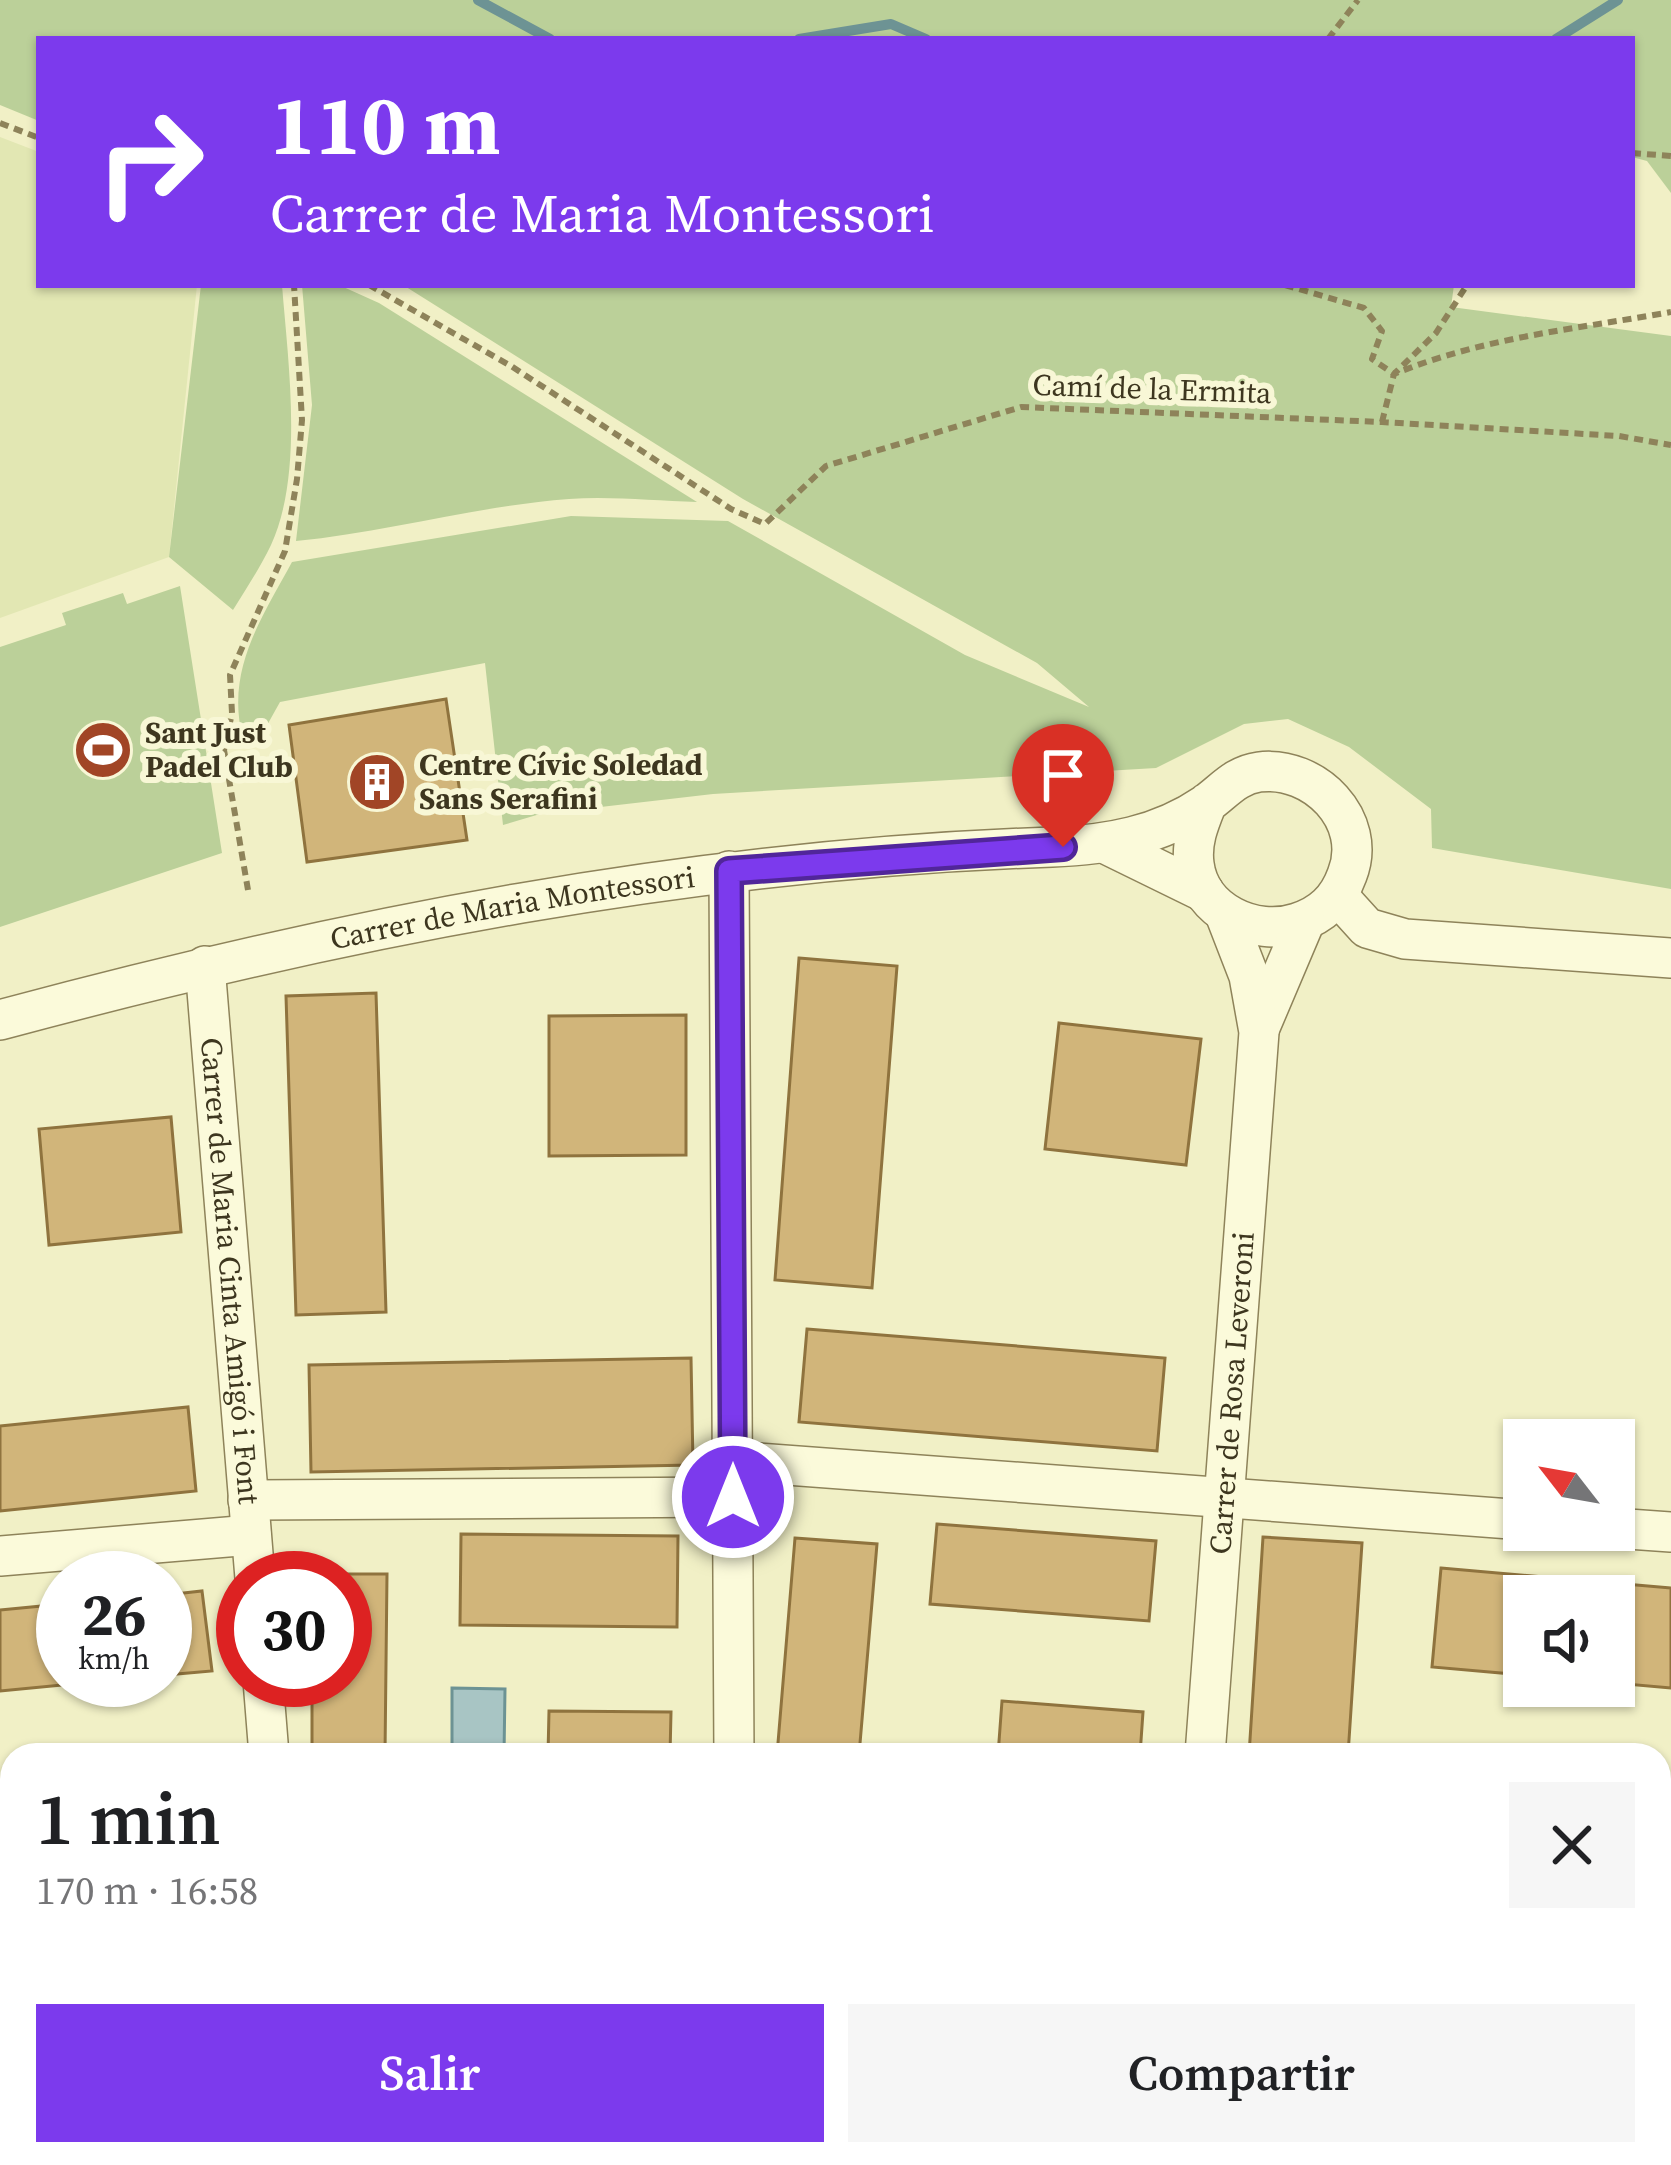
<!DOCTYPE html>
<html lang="es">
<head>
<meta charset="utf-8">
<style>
	body { margin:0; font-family:"Source Serif 4",serif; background:#f6f6f6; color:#202124; height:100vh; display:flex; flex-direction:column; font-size:45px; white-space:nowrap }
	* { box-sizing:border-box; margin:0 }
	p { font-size:39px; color:#757577 }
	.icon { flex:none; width:66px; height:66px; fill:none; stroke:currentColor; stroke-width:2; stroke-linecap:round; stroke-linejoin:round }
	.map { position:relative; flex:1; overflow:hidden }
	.details { position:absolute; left:0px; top:1743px; width:1671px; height:423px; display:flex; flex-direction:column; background:#fff; border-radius:36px 36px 0 0; box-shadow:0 3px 9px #0004 }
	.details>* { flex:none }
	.guide { position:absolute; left:36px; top:36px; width:1599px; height:252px; border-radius:0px; box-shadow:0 3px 9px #0004; background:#7c3aed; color:#fff; overflow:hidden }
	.needle { width:78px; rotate:301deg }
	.tools { position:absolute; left:1503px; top:1419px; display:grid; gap:24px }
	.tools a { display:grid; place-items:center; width:132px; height:132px; border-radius:0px; background:#fff; box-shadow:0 3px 9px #0004; font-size:60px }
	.speed { position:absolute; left:36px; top:1551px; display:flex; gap:24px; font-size:60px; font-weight:700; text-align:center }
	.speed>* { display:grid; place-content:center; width:156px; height:156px; border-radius:50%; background:#fff; box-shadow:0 3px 9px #0004; line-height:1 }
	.speed small { font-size:30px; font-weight:400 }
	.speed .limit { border:18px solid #d22; background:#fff; color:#111 }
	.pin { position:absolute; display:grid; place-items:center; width:102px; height:102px; color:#fff; margin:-123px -51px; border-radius:50% 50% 50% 0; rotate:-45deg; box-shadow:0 0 12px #0007 }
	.pin .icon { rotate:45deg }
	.me { position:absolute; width:132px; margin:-66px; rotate:0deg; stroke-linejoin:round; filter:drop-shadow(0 0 9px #0008) }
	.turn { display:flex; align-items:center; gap:42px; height:252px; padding:0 36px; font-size:54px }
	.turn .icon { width:156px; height:156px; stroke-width:2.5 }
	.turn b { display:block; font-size:84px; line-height:102px }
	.round { display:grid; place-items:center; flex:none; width:126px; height:126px; border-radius:0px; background:#f6f6f6 }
	.summary { display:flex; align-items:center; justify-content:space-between; height:204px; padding:0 36px }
	h1 { font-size:72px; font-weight:600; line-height:90px }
	.button { display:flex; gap:24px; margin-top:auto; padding:24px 36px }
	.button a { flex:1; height:138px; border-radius:0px; background:#7c3aed; color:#fff; font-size:48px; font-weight:600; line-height:138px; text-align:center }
	.button a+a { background:#f6f6f6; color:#202124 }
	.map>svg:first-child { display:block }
	.farmland { fill:#e2e7b3 }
	.green { fill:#bbd099 }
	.water { fill:#a8c5c4; stroke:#6d9394; stroke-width:3 }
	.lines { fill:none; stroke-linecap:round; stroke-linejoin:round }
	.stream { stroke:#6d9394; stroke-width:10 }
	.building { fill:#d1b57a; stroke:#8f733e; stroke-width:3 }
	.minor-casing { stroke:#8e835a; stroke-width:42 }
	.path { stroke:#8e835a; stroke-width:6; stroke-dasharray:9 6; stroke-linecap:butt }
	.minor { stroke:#fbfada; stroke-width:39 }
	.route-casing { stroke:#51269a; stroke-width:30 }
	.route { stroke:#7c3aed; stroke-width:21 }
	.labels { text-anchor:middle; stroke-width:12; stroke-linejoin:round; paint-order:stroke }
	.street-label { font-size:30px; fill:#3d361f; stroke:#f8f7d6 }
	.poi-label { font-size:30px; font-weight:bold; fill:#3d361f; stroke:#f8f7d6; text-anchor:start }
</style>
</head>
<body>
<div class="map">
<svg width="1671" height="2165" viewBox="0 0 1671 2165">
	<rect width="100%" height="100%" fill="#f1f0c6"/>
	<path class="farmland" d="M0 137 39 152V285H197L169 557 0 618Z"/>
	<path class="green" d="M0 0H1671V193L1647 161 1632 157V39H39V121L0 105Z
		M201 285H282C288 362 304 473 271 545 260 568 246 589 233 610L169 557Z
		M302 285H339L379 303 697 502C655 501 611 496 569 499 476 506 388 532 296 541L312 405Z
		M403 285H1454L1451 307 1671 336V889L1432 848 1431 809 1349 747 1288 719 1244 724 1156 768 713 794 540 814 503 825 485 663 280 702 261 736 243 739C225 671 261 619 292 562L571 516 728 521 965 655 1089 707 1037 663 743 499Z
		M180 586 222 853 0 927V647L66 625 62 613 123 593 127 604Z"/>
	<path class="water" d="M452 1688 505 1689 504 1755H452Z"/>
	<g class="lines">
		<path class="stream" d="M478 0 550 39
			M799 39 891 24 926 39
			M1556 39 1618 0"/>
	</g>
	<path class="building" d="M446 699 467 840 307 862 289 725Z
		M799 958 897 966 872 1288 775 1280Z
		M376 993 386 1312 296 1315 286 996Z
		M686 1015V1155L549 1156V1016Z
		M1059 1023 1201 1039 1186 1165 1045 1149Z
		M171 1117 181 1232 49 1245 39 1129Z
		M807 1329 1165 1358 1157 1451 799 1422Z
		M691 1358 693 1465 311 1472 309 1365Z
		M188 1407 196 1491 0 1511V1426Z
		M937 1524 1156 1541 1149 1621 930 1604Z
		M461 1534 678 1536 677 1627 460 1625Z
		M1263 1537 1362 1543 1348 1755H1249Z
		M795 1538 877 1544 859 1755H777Z
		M1441 1568 1671 1588V1688L1614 1683V1596H1524V1675L1432 1667Z
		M313 1574H387L385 1755H312V1680H345V1578Z
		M202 1591 212 1671 165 1675V1595Z
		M63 1604V1680H114L0 1691V1610Z
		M1002 1701 1143 1712 1140 1755H998Z
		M549 1711 671 1712 670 1755H548Z
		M1659 1937 1671 1938V2038L1659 2037Z
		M0 1982H12V2057L0 2058Z
		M1216 2154H1308L1307 2165H1215Z
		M1396 2154H1502L1600 2165H1395Z"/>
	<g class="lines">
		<g class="minor-casing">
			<g id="minor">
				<path d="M1108 845 1204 892"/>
				<path d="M729 871 734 1755"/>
				<path d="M1338 896 1367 928 1405 939 1671 958"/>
				<path id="s1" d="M205 966 255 1578"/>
				<path id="s2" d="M0 1020C345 927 694 859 1052 847 1107 845 1159 836 1206 804 1224 791 1236 775 1259 772 1314 765 1369 820 1347 875 1338 900 1322 915 1297 923 1255 937 1200 912 1194 864 1191 842 1199 823 1207 803"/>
				<path d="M1260 1027 1305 921"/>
				<path d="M732 1461 1524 1520"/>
				<path d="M248 1500 732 1497"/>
				<path d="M1614 1528 1671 1532"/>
				<path d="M0 1556 251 1535"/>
				<path d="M263 1680 269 1755"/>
				<path id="s3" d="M1205 1755 1259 1032 1249 976 1225 914"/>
				<path d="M1659 2110 1671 2111"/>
				<path d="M0 2138 12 2136"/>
				<path d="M302 2154 303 2165"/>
				<path d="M1172 2165 1174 2154"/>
			</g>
		</g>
		<path class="path" d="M1328 39 1358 0
			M0 123 39 138
			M1632 153 1671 156
			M369 285 511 366 731 509 765 524 826 466 1021 407 1382 422 1619 436 1671 445
			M1285 285 1364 308 1382 331 1372 359 1394 374 1436 333 1467 285
			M1382 422 1394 374C1485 337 1576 329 1671 312
			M248 890 224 750 232 713 230 675 285 551 297 479 302 420 294 285"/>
		<use href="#minor" class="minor"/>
	</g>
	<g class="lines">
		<g class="route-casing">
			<path id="route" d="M733 1497 729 871 1063 847"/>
		</g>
		<use href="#route" class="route"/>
	</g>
	<defs>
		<g id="stadium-disc" transform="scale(3)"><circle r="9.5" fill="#a14526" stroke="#f8f7d6"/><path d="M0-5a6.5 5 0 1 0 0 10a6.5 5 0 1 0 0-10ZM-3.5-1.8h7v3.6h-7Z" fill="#fff"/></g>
		<g id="building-disc" transform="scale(3)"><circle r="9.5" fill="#a14526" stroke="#f8f7d6"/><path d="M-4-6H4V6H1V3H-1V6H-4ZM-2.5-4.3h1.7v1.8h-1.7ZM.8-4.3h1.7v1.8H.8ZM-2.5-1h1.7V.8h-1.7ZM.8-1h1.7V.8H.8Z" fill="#fff"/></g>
	</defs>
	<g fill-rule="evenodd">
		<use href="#stadium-disc" x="103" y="750"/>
		<use href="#building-disc" x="377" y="782"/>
	</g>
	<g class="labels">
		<g class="street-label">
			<text transform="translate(1152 389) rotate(2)" y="10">Camí de la Ermita</text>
			<text dy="10" stroke="none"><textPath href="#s2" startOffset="525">Carrer de Maria Montessori</textPath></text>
			<text dy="10" stroke="none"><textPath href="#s1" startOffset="306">Carrer de Maria Cinta Amigó i Font</textPath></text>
			<text dy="10" stroke="none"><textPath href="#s3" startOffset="363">Carrer de Rosa Leveroni</textPath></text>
		</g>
		<g class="poi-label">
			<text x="145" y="743">Sant Just<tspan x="145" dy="34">Padel Club</tspan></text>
			<text x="419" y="775">Centre Cívic Soledad<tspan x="419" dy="34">Sans Serafini</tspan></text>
		</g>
	</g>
</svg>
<div class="tools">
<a><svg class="needle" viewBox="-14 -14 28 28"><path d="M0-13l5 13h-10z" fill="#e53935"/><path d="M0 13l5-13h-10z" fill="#757577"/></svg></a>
<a><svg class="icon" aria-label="sound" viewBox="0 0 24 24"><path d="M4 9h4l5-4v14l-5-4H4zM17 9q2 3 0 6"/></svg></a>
</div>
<div class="speed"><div>26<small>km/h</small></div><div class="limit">30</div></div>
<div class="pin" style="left:1063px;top:847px;background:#d93025"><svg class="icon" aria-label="arrive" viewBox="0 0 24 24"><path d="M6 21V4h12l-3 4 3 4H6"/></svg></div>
<svg class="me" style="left:733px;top:1497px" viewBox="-20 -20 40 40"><circle r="17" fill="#7c3aed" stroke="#fff" stroke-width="3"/><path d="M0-11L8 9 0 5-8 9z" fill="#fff"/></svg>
<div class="guide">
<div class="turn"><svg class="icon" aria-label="right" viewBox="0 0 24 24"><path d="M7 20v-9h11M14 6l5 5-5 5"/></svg><div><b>110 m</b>Carrer de Maria Montessori</div></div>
</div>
<section class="details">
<div class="summary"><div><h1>1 min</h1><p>170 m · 16:58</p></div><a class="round"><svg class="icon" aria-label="close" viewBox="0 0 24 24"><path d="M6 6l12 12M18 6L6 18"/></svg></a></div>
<div class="button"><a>Salir</a><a>Compartir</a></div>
</section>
</div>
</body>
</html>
